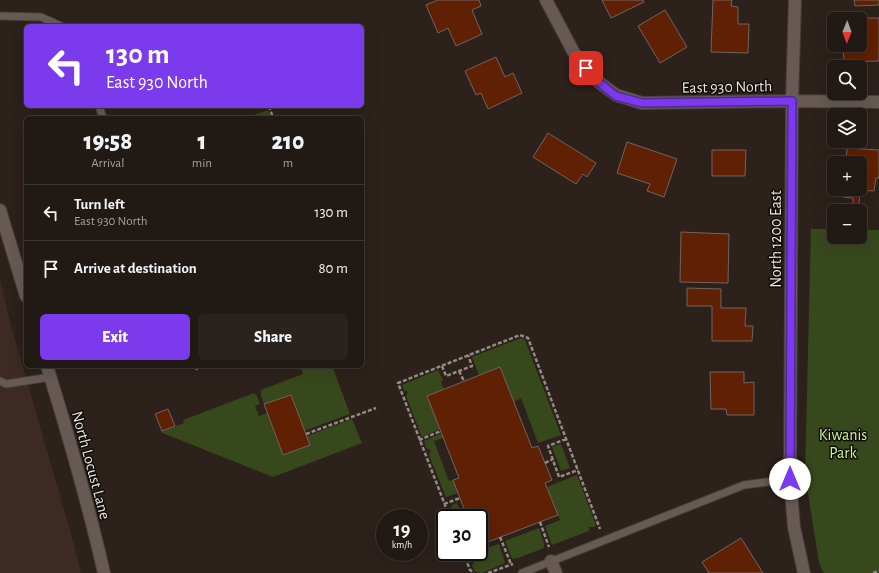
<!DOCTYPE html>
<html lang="en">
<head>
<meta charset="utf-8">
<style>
	body { margin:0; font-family:"Alegreya Sans",sans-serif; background:#29221d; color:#f1f3f6; height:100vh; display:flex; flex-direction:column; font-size:15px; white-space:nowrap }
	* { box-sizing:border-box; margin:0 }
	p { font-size:13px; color:#a2a0a0 }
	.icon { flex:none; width:22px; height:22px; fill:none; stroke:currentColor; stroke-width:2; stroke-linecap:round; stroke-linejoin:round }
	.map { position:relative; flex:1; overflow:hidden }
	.panel { position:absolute; left:24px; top:116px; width:340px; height:252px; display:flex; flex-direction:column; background:#211914; border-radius:6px; box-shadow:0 4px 16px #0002,0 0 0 1px #3e3834 }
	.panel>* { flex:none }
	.top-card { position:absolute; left:24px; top:24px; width:340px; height:84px; border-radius:6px; box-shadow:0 4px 16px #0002,0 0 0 1px #3e3834; background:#7c3aed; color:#fff; overflow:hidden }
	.needle { width:26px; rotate:181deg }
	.controls { position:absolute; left:827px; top:12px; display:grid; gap:8px }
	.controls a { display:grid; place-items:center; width:40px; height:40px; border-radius:6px; background:#211914; box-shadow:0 4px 16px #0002,0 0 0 1px #3e3834; font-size:20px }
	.speed { position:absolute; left:376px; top:509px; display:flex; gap:8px; font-size:20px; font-weight:700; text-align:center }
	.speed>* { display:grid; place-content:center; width:52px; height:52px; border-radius:50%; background:#211914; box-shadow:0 4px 16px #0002,0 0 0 1px #3e3834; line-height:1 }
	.speed small { font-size:10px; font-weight:400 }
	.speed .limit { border:2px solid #111; border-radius:6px; background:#fff; color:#111 }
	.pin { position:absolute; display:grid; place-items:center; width:34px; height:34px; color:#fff; margin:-17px; border-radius:8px; box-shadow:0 2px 6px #0006 }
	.me { position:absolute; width:44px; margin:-22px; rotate:0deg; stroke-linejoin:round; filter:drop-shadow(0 0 3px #0008) }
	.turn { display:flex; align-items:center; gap:14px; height:84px; padding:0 16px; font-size:18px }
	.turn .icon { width:52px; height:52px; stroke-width:2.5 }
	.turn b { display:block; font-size:28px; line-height:34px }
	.eta { display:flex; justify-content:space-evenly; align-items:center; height:68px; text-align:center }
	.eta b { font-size:24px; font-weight:800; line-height:28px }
	.button { display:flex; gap:8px; margin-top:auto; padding:8px 16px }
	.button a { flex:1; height:46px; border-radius:6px; background:#7c3aed; color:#fff; font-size:16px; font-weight:800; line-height:46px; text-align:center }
	.button a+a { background:#29221d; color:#f1f3f6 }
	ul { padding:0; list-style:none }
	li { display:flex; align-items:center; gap:12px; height:56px; padding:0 16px; border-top:1px solid #3e3834 }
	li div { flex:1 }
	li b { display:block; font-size:15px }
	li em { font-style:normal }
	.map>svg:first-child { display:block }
	.education { fill:#3c2a23 }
	.green { fill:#38481d }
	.building { fill:#602004; stroke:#72645f }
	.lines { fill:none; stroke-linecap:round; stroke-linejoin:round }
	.service-casing { stroke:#483e3a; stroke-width:9 }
	.minor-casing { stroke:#483e3a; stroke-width:14 }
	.path { stroke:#948b86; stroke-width:2.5; stroke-dasharray:4 2; stroke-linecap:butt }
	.service { stroke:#675a54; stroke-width:7 }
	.minor { stroke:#675a54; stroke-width:12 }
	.route-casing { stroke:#51269a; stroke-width:10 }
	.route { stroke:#7c3aed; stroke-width:7 }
	.labels { text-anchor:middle; stroke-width:3; stroke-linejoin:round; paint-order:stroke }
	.street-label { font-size:16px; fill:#ebe3df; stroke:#100c09 }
	.park-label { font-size:16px; fill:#ccf493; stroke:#100c09 }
</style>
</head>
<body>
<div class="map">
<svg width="879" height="573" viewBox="0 0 879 573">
	<rect width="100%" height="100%" fill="#2c211b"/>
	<path class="education" d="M0 279 11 326 74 544 81 573H0Z"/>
	<path class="green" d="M268 110 271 118H246Z
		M811 229H834V237H860V230H879V573H824L819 563 805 474Z
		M521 338 525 340 561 435 538 443 521 398 514 402 500 367 479 375 472 357Z
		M300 366H330L331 368H333L350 414 304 431 291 395 264 404 261 396V390L303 374Z
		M438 370 443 380 441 382 444 389 427 396 440 429 422 437 406 396 408 392 404 390 402 385Z
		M254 393 257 396 260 404 255 406 259 416 267 413 307 436 352 419 362 443 273 477 160 432 184 423 183 420Z
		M442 433 443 438 434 441 449 481 453 480 458 493 446 497 429 455 431 450 426 448 424 441Z
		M561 444 570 468 561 471 552 447Z
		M577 475 596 525 594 527H589V531L552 545 545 526 560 520 547 487Z
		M457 503 463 518H453L451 512 452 505Z
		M539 528 544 543V548L518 558 512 559 505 541Z
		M499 544 505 563 482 573C476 573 473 570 472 565L474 563 473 560H470L467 552H479V546L481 550Z"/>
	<path class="building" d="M438 0H479L481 6 472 10 482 34 456 46 448 28 438 33 426 5Z
		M602 0H643L644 2 611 18Z
		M713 0H732L731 6 738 7V24H749L748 53 711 52Z
		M854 0H879V5L855 6Z
		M665 10 687 47 660 63 638 26Z
		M843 18H879V61L844 62 843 45H860V19Z
		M496 57 505 77 513 73 522 93 488 109 481 93 476 95 465 71Z
		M548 133 596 163 587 177 583 174 576 184 533 157Z
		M627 142 677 159 664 197 647 191 650 184 617 173Z
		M847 148 879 150V178H876L874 191 860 190 859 204H853V198L843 197 844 189H860V163H846Z
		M712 150H746L745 176H712Z
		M681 232 729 234 728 283 680 282Z
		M687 288 721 289V308H746L745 326H753L752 341H712V306H687Z
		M500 367 532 448 538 446 552 480 545 483 558 515 485 543 479 529V518H475L472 512 466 514 453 480 459 478 427 396Z
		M710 372H744V383L754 382V415H727L726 409H711Z
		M291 395 310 445 283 455 264 404Z
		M168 409 175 426 162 431 155 414Z
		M741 538 763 573H709L702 562Z"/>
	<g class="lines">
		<g class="service-casing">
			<path id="service" d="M0 16 41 17 61 26
				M99 106 103 118
				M0 381 6 384 51 377
				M522 573 744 485 790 479"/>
		</g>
		<g class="minor-casing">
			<path id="minor" d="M546 0 574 53 596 80 616 95 642 103 792 101 879 102
				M795 0 792 101 790 479 794 527 804 573
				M0 210 26 296
				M47 366C68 434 88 503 104 573
				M551 561 556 573"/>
		</g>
		<path class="path" d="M269 106 273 118
			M195 366 197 369 205 366
			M442 366 446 376 472 366 468 355
			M459 371 464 381
			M306 434 376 408
			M566 439 548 446 559 477 578 470
			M419 440 441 431
			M545 463 553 459
			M444 504 460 498
			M450 518 398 383 520 335 528 338 600 529
			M540 522 549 547
			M500 537 511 564
			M463 552 470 570 474 573
			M488 573 513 564
			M873 573 879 571"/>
		<use href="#service" class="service"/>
		<use href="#minor" class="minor"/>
	</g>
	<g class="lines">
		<g class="route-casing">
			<path id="route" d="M586 68 596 80 616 96 642 103 792 101 790 479"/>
		</g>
		<use href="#route" class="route"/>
	</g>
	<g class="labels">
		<g class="street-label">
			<text transform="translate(727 86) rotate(-1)" y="6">East 930 North</text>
			<text transform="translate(775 239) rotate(-90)" y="6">North 1200 East</text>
			<text transform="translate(92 465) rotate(75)" y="6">North Locust Lane</text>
		</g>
		<g class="park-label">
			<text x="843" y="440">Kiwanis<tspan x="843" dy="18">Park</tspan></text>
		</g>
	</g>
</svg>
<div class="controls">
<a><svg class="needle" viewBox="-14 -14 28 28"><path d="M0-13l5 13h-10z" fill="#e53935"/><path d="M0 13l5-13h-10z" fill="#a2a0a0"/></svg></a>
<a><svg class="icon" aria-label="search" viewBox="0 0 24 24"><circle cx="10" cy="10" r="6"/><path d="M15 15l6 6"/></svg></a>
<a><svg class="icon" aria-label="layers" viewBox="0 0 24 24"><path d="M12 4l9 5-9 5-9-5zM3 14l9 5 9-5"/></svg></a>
<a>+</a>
<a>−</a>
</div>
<div class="speed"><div>19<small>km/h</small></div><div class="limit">30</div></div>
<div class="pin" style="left:586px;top:68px;background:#d93025"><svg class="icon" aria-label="arrive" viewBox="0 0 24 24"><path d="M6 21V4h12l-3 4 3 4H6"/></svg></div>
<svg class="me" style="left:790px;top:479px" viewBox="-20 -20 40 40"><circle r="19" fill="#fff"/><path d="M0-13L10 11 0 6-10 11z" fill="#7c3aed"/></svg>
<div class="top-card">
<div class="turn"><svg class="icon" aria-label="left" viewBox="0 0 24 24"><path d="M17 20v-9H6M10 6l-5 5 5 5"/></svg><div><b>130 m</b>East 930 North</div></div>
</div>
<section class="panel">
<div class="eta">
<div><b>19:58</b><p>Arrival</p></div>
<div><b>1</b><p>min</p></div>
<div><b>210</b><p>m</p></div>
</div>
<ul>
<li><svg class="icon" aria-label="left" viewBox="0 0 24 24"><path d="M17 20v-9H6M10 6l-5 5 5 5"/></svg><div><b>Turn left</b><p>East 930 North</p></div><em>130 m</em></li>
<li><svg class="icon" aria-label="arrive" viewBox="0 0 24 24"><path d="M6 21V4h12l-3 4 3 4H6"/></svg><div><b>Arrive at destination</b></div><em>80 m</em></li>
</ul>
<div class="button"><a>Exit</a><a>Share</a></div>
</section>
</div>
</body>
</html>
